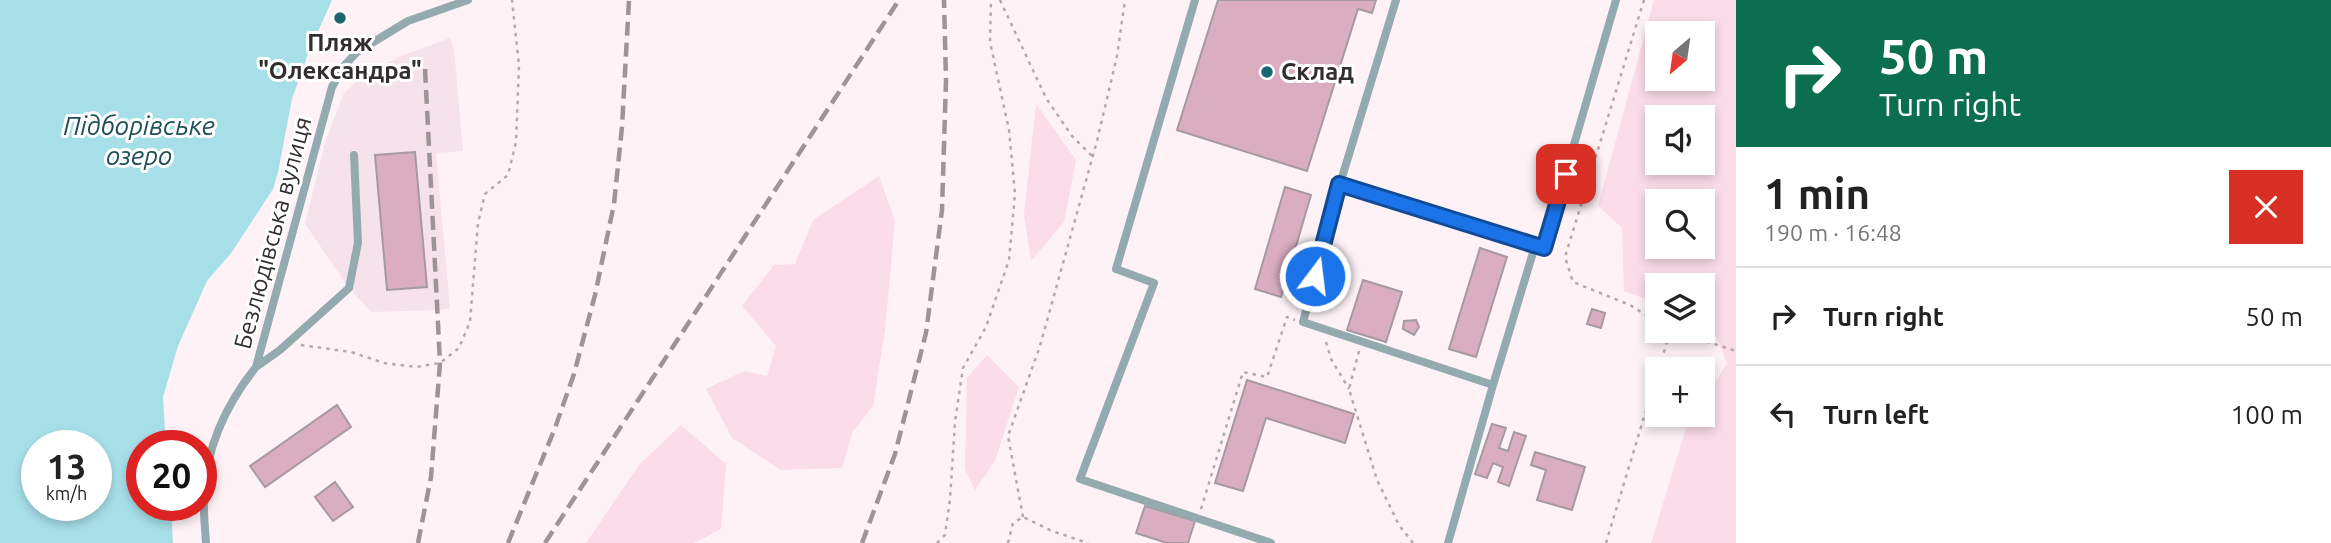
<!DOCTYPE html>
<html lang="en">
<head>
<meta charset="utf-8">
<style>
	body { margin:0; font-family:Ubuntu,sans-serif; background:#f2f2f2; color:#222; height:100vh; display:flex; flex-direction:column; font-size:26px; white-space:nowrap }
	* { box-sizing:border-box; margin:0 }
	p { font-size:23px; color:#767676 }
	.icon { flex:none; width:38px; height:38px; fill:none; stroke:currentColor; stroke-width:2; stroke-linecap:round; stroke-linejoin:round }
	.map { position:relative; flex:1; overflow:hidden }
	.details { display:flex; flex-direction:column; background:#fff; width:595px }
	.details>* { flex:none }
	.hud { background:#0b6e4f; color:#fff; overflow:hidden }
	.needle { width:46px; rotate:209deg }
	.fabs { position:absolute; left:1645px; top:21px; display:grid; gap:14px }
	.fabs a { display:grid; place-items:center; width:70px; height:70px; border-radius:0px; background:#fff; box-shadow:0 4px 10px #0003; font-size:35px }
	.speed { position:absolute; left:21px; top:430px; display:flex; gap:14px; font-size:35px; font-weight:700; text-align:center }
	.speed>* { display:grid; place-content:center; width:91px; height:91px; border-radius:50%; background:#fff; box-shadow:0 4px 10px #0003; line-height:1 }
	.speed small { font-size:18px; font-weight:400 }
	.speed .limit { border:10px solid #d22; background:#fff; color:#111 }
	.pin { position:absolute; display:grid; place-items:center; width:60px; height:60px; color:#fff; margin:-30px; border-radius:14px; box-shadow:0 4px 10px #0006 }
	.me { position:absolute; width:77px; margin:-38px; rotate:15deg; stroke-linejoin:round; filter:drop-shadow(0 0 5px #0008) }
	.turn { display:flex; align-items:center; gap:24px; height:147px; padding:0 28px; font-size:32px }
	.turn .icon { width:91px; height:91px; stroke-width:2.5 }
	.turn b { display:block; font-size:49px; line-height:60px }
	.round { display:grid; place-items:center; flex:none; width:74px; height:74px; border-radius:0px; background:#f2f2f2 }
	.head { display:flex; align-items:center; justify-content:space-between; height:119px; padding:0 28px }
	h1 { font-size:42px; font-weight:700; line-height:52px }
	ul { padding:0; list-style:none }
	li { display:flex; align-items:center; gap:21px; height:98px; padding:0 28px; border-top:2px solid #e0e0e0 }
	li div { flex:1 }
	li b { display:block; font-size:26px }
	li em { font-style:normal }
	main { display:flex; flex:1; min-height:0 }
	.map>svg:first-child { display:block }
	.built { fill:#f6e2ea }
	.green { fill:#fbdce9; fill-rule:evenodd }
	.water { fill:#a7dfe9; fill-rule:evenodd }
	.building { fill:#daadc1; stroke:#a59a9f; stroke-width:2 }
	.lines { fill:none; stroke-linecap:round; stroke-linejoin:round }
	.path { stroke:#b4aaae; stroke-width:2.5; stroke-dasharray:3.5 5; stroke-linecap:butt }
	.service { stroke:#93aaaf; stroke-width:8 }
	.rail { stroke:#9d9498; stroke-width:4.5; stroke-dasharray:14 7; stroke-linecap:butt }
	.route-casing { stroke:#114b97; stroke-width:18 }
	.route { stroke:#1a73e8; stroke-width:12 }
	.poi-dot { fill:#1a6570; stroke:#fff; stroke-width:2.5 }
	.labels { text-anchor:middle; stroke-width:6; stroke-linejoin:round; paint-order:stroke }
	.poi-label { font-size:24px; font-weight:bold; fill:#322d2f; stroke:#fff }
	.street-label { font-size:24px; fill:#322d2f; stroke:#fff }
	.water-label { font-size:26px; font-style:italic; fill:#1e4e56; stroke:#fff }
</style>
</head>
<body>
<main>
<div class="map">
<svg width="1736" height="543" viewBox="0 0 1736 543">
	<rect width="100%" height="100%" fill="#fef2f7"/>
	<path class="built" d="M450 38 454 49 463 151 436 153 450 308 439 310 371 312 349 288 305 224 325 143 344 93 361 77 399 57Z"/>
	<path class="green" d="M1654 0H1736V543H1651L1685 431 1695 415H1703V402L1727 363 1710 322 1703 319V285H1657V303L1624 291 1622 228 1598 206ZM1657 33H1703V79H1657ZM1657 117H1703V163H1657ZM1657 201H1703V247H1657Z
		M1036 104 1076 160 1064 222 1031 261 1024 214Z
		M879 176 895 221 885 330 873 406 852 433 842 468 781 470 732 438 706 389 744 371 767 376 776 346 742 306 774 265 795 264 813 220Z
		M987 355 1019 387 995 461 975 490 965 469 967 378Z
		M681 425 726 464 721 529 694 543H586L639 465Z"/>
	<path class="water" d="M0 0H332L308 54 292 99 278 172 273 189 232 252 207 281 178 346 163 397 166 446H142V506H171L173 543H0ZM37 446H96V506H37Z"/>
	<path class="building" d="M1218 0H1376L1372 13 1358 9 1307 171 1177 130Z
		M415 152 427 287 387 290 375 155Z
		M1285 187 1311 195 1281 297 1255 289Z
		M1480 248 1507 257 1476 357 1449 349Z
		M1363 280 1402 292 1386 342 1347 330Z
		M1592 309 1605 313 1601 328 1587 324Z
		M1416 320 1419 327 1414 335 1403 329 1404 321Z
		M1247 380 1354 414 1345 443 1266 418 1243 491 1215 483Z
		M337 405 351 427 265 487 250 466Z
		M1492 424 1506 428 1499 448 1508 451 1514 432 1526 436 1509 486 1498 482 1503 467 1493 463 1487 478 1475 474Z
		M1535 452 1585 467 1572 510 1537 500 1546 470 1531 465Z
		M335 482 353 507 333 521 315 497Z
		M1145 506 1195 521 1188 543H1167L1136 533Z"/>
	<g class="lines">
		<path class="path" d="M1000 0 1046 98 1072 136 1092 156
			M1644 0 1565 257 1573 282 1630 305 1657 322
			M1674 331 1736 351
			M1326 342 1331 359 1349 389
			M301 345 351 352 384 363 416 367 440 363 459 348 470 322 478 223 485 194 508 175 516 142 519 65 512 0
			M1359 351 1349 389 1377 480 1399 525 1413 543
			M1659 369 1670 331
			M1201 509 1243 372 1267 377 1287 317 1295 320
			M1023 517 1008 436 1040 346 1097 141 1117 56 1125 0
			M937 543 945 535 950 499 955 422 963 368 986 327 1009 260 1015 194 1009 130 990 42 991 0
			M1008 543 1013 523 1023 517 1052 531 1088 543
			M1606 543 1657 374"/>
		<path class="service" d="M1195 0 1116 269 1154 283 1080 479 1271 543
			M1396 0 1340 184 1544 248 1616 0
			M1340 184 1303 322 1493 385 1535 246
			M256 367 280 350 349 288 358 243 354 155
			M206 543C205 527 203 509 204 493 207 446 227 403 256 367L332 87 343 67 357 52 408 21 468 0
			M1448 543 1493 385"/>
		<path class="rail" d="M418 543 431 477 440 363 425 69
			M508 543 555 428 574 374 595 295 614 204 622 127 629 0
			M545 543 899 0
			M862 543 895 454 926 333 942 210 946 80 944 0"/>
	</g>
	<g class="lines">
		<g class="route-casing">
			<path id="route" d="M1315 276 1339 184 1544 248 1566 174"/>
		</g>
		<use href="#route" class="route"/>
	</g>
	<g class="poi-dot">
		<circle cx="340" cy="18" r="7"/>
		<circle cx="1267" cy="72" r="7"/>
	</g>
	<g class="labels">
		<g class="poi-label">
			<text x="340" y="51">Пляж<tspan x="340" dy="28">"Олександра"</tspan></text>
			<text x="1281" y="80" text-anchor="start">Склад</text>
		</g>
		<g class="street-label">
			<text transform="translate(273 233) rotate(-75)" y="8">Безлюдівська вулиця</text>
		</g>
		<g class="water-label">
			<text x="139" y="135">Підборівське<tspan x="139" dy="30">озеро</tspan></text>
		</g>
	</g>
</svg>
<div class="fabs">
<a><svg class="needle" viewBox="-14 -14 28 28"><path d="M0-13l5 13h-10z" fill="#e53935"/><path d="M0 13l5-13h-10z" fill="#767676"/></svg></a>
<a><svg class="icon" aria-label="sound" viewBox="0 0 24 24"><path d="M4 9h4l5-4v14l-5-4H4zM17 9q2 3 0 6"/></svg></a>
<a><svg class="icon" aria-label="search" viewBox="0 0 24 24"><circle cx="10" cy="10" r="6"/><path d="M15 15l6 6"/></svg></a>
<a><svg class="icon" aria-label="layers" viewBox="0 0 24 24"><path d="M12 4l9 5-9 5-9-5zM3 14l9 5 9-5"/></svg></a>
<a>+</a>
</div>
<div class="speed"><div>13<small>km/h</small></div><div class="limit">20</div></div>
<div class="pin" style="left:1566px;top:174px;background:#d93025"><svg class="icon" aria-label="arrive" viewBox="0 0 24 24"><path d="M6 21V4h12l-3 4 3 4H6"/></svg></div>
<svg class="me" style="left:1315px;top:276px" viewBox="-20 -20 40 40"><circle r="17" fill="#1a73e8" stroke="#fff" stroke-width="3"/><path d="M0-11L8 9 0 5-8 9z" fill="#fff"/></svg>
</div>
<section class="details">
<div class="hud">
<div class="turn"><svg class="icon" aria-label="right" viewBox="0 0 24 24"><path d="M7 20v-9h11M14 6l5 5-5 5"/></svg><div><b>50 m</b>Turn right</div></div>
</div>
<div class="head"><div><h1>1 min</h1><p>190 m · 16:48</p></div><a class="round" style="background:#d93025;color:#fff"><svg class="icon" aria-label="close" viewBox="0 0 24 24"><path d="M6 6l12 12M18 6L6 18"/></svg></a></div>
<ul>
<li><svg class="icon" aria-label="right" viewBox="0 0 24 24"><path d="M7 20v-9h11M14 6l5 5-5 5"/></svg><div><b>Turn right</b></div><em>50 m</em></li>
<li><svg class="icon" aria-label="left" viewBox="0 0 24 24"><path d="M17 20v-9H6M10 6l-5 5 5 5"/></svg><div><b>Turn left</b></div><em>100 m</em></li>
</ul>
</section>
</main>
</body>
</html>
